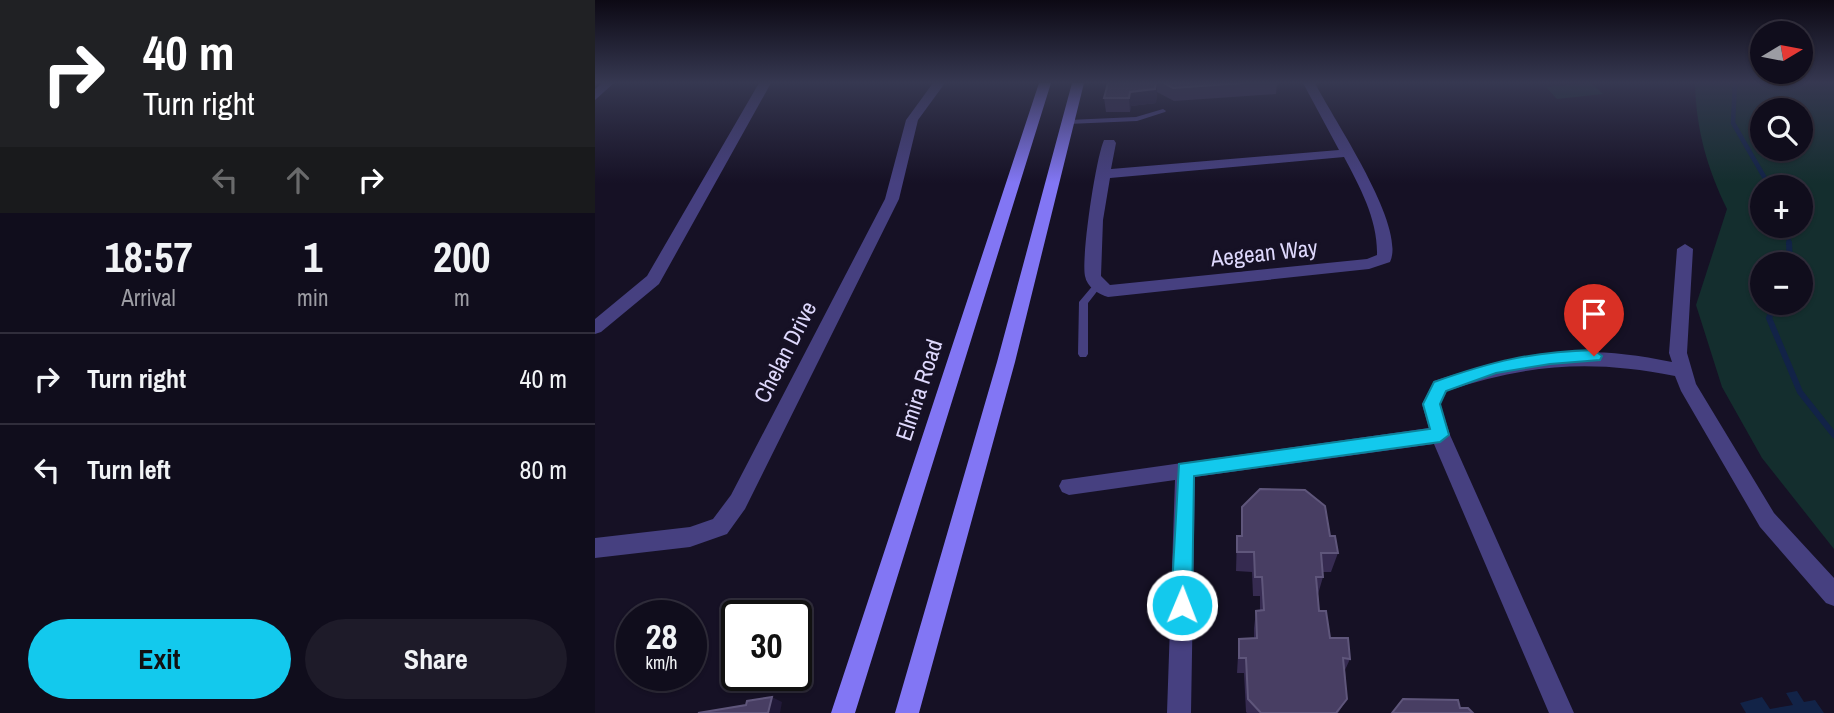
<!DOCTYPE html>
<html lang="en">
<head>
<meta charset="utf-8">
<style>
	body { margin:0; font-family:"Archivo Narrow",sans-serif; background:#1e1b29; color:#f1f3f6; height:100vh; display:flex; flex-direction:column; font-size:26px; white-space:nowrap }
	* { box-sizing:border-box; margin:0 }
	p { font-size:23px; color:#9c9ca3 }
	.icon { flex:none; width:38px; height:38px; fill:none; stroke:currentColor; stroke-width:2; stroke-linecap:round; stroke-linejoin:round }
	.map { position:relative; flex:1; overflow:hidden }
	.panel { display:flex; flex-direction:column; background:#100d1c; width:595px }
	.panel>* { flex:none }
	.guide { background:#202124; color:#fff; overflow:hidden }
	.needle { width:46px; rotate:80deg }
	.fabs { position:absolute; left:1155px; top:21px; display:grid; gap:14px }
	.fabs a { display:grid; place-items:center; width:63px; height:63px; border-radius:50%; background:#100d1c; box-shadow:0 2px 5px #0004,0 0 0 2px #302d3b; font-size:35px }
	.speed { position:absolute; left:21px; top:600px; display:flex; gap:14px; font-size:35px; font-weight:700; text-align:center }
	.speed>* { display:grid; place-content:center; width:91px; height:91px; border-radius:50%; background:#100d1c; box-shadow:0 2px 5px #0004,0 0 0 2px #302d3b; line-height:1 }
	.speed small { font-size:18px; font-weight:400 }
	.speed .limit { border:4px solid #111; border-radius:10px; background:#fff; color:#111 }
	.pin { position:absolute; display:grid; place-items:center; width:60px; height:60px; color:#fff; margin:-72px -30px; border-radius:50% 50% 50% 0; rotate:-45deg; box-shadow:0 0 7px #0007 }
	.pin .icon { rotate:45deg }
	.me { position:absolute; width:77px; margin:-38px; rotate:1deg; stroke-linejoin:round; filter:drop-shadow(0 0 5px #0008) }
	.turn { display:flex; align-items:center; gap:24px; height:147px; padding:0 28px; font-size:32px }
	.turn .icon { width:91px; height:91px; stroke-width:2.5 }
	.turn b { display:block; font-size:49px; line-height:60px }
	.lanes { display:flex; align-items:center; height:66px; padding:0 28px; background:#0003; justify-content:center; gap:35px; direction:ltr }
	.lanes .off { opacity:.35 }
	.eta { display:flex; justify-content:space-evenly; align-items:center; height:119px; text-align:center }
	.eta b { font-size:42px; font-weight:800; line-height:49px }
	.cta { display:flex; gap:14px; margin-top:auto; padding:14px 28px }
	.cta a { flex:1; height:80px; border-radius:42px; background:#13c9ed; color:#111; font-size:28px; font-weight:800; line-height:80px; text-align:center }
	.cta a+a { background:#1e1b29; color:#f1f3f6 }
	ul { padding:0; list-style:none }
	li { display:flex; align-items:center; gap:21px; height:91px; padding:0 28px; border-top:2px solid #302d3b }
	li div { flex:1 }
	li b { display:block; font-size:26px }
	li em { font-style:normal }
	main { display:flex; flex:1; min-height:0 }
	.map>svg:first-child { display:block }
	.green { fill:#142e2e; fill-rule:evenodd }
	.water { fill:#122347 }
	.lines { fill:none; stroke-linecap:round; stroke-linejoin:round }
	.stream-far1 { stroke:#122347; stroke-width:4.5 }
	.stream { stroke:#122347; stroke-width:6 }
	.lane { fill:#464080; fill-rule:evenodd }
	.street { fill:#464080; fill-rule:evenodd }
	.secondary { fill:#8276f4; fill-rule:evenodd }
	.wall { fill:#362b51 }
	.shaded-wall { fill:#211938 }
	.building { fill:#483e63; stroke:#5f567b; stroke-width:2 }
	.route { fill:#13c9ed; stroke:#0c839a; stroke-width:2 }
	.labels { text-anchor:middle; stroke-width:7; stroke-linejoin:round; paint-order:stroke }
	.street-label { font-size:23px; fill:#ded8fc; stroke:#161125 }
</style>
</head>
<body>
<main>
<section class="panel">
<div class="guide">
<div class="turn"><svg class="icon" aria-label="right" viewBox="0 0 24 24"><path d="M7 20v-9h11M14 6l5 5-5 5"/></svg><div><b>40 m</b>Turn right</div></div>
<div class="lanes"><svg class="icon off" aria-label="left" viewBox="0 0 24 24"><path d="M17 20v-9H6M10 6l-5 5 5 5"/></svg><svg class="icon off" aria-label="ahead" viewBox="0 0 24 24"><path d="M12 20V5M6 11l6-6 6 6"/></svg><svg class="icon" aria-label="right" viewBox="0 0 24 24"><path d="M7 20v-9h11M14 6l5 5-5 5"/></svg></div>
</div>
<div class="eta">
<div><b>18:57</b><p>Arrival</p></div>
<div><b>1</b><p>min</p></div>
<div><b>200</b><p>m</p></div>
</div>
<ul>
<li><svg class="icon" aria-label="right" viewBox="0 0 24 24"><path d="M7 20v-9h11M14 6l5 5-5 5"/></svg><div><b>Turn right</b></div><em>40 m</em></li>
<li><svg class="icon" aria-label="left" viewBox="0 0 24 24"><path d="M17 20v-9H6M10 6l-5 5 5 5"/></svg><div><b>Turn left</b></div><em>80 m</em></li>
</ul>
<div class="cta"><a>Exit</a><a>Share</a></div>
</section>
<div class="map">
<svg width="1239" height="713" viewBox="0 0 1239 713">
	<rect width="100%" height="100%" fill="#161125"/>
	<path class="green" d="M996 83 1008 94 962 99 951 87Z
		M1100 83H1239V549L1167 458 1127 387 1101 305 1132 209C1112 168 1101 129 1100 83ZM1167 110H1206V149H1167ZM1167 187H1206V226H1167ZM1167 264H1206V303H1167Z"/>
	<path class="water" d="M1202 691 1209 702 1220 700 1229 713H1151L1145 703 1167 697 1175 709 1198 705 1191 693Z"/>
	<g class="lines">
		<path class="stream-far1" d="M1140 83 1138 123 1175 187
			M1193 226 1194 244"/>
		<path class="stream" d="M1194 243 1195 264
			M1180 303 1174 318 1205 392 1239 435"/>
		<path class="lane" d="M568 109 571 111 570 112 542 121 473 124 470 122 473 120 541 117Z
			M503 282 507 285 493 303V354L491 357H485L483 354 484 302 500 283Z"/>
		<path class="street" d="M7 83H19L0 100V89Z
			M164 83H176L64 284 6 332 0 334V319L52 276Z
			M338 83H350L323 120 304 199 150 509 132 534 95 547 0 558V538L95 527 118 519 136 495 290 199 311 120Z
			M708 83H720C738 119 812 226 795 262L774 269 513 297C503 294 492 287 490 276 486 257 501 157 509 140H519L521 143 516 169 744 150ZM749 157C765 187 783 220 782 255L772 259 515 285 506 276 508 220 515 178Z
			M1090 244 1098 249 1092 353 1101 384 1179 513 1239 578V606L1231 603 1165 527 1086 391 1080 376C996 359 933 364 852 391L845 404 855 435 979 713H954L839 444 600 477 596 713H572L580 480 474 495 467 492 464 486 467 480 834 428 827 404 839 381C925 352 986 343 1077 362L1074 353 1082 249Z"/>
		<path class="secondary" d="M444 83H456L260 713H236Z
			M477 83H489L420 362 324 713H300L402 362Z"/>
	</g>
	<path class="wall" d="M513 83H682L681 94 579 101 562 92 561 103 536 106 535 112H511L509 98Z
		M647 507 735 536 743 553 736 572H728V577L723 594 724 611 735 638 755 659 750 670 752 699 743 713H652L651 712 649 673H642L644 639 659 638V628L661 611H665V596H658L657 572 641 571 642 536H646Z"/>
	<path class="shaded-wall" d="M562 83V92L561 103 536 106 535 112 534 98 535 92Z
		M177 697 187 702 185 713H173Z"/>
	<path class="building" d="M513 83H561L560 89 535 92 534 98H509Z
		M569 83H648L578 88Z
		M665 489 710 490 730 506 735 536H740L743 553H726L728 577H721L724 611H731L735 638H753L755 659 748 658 752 699 741 713H666L653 699 651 658H644V639L662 638 661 611 669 610 667 577H660L659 552H642V536H647V507Z
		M177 697 173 713H103L151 705 152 701Z
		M808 699 863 700 865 708H873L878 713H797Z"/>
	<linearGradient id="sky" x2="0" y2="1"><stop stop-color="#0c0914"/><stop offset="0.45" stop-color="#363851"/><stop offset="1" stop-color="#363851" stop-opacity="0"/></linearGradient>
	<rect width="1239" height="183" fill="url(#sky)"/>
	<path class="route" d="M999 350 1007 356 1005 360 955 364 901 373 851 391 845 404 854 435 845 442 599 476 597 605 594 612 587 615 579 612 576 605 584 464 835 429 828 404 839 382C898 361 936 352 999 350Z"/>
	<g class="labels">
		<g class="street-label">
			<text transform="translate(669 253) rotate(-6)" y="8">Aegean Way</text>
			<text transform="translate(190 352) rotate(-63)" y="8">Chelan Drive</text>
			<text transform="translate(324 390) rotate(-72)" y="8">Elmira Road</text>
		</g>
	</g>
</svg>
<div class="fabs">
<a><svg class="needle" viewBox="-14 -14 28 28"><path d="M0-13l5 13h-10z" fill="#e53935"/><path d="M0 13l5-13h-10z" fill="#9c9ca3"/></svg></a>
<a><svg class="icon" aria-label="search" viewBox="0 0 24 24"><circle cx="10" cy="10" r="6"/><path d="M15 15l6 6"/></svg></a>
<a>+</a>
<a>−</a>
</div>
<div class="speed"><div>28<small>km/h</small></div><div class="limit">30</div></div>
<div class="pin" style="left:999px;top:356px;background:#d93025"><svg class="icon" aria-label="arrive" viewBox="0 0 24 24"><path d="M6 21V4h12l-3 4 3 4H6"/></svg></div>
<svg class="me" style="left:587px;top:605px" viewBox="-20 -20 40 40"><circle r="17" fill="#13c9ed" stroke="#fff" stroke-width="3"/><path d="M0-11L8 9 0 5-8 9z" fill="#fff"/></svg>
</div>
</main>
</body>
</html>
